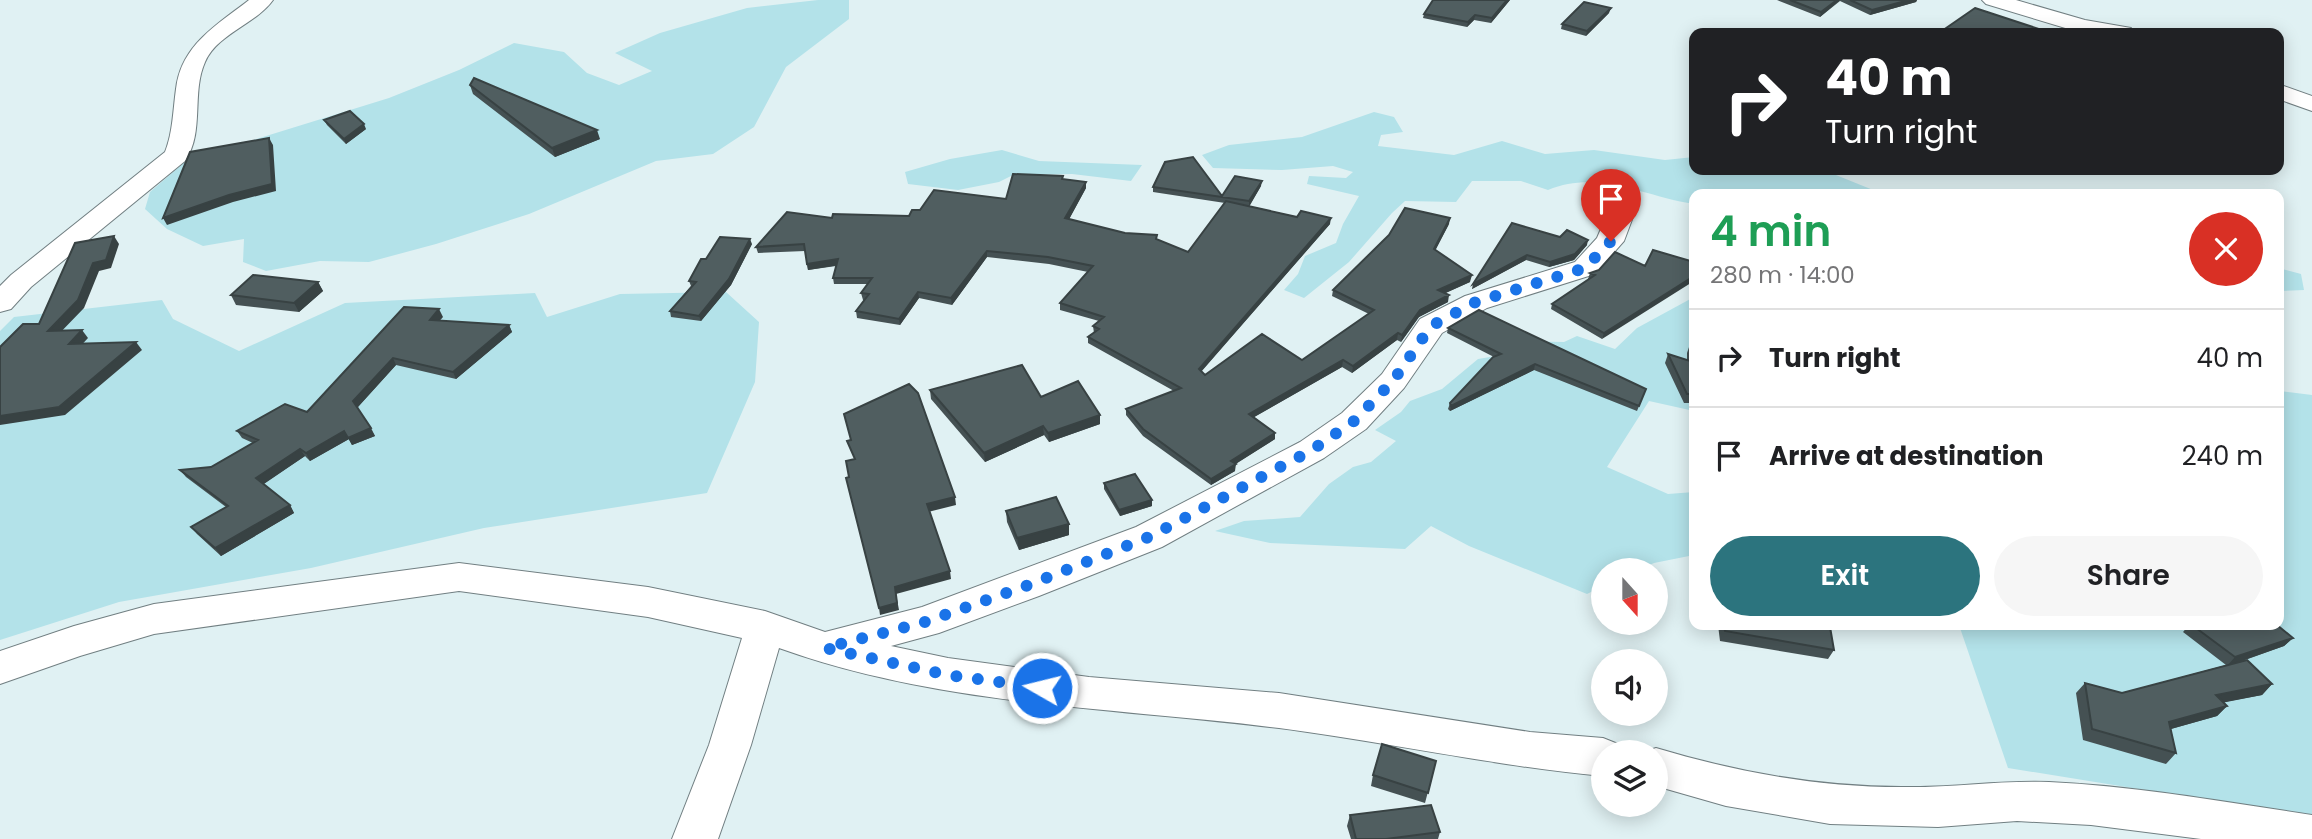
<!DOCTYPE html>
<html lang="en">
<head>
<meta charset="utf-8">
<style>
	body { margin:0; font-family:Poppins,sans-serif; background:#f6f6f6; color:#202124; height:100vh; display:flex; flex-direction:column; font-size:26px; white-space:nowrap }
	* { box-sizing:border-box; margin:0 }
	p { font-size:23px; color:#757577 }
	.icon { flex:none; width:38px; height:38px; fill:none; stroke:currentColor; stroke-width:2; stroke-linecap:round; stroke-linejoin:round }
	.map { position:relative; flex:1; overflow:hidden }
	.sheet { position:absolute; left:1689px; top:189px; width:595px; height:441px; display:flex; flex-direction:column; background:#fff; border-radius:14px; box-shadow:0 4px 18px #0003 }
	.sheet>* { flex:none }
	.hud { position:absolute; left:1689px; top:28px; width:595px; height:147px; border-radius:14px; box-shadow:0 4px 18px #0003; background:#202124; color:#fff; overflow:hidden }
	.needle { width:46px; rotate:159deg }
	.tools { position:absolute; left:1591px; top:558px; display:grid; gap:14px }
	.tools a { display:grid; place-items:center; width:77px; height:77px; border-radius:50%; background:#fff; box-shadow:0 4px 18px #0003; font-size:35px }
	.pin { position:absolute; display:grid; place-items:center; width:60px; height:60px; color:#fff; margin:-72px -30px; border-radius:50% 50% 50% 0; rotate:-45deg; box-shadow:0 0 7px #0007 }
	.pin .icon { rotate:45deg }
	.me { position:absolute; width:77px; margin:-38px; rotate:278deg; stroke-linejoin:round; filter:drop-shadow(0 0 5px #0008) }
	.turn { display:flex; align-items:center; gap:24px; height:147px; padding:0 21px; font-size:32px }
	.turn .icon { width:91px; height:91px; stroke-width:2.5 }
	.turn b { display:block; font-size:49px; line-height:60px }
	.round { display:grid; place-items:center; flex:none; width:74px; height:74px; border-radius:37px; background:#f6f6f6 }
	.overview { display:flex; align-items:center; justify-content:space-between; height:119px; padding:0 21px }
	h1 { font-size:42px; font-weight:600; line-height:52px; color:#1e9e55 }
	.action { display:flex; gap:14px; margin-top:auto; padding:14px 21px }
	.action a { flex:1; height:80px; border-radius:42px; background:#2c747e; color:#fff; font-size:28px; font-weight:600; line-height:80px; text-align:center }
	.action a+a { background:#f6f6f6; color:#202124 }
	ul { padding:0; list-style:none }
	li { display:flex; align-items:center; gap:21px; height:98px; padding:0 21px; border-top:2px solid #e0e0e0 }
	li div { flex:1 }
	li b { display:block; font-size:26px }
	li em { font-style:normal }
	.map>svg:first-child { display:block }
	.green { fill:#b3e2e9 }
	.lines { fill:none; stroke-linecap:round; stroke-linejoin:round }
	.minor-casing { stroke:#717f82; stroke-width:2 }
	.minor { fill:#fff; fill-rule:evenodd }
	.wall { fill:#455153 }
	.shaded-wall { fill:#384243 }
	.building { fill:#505e60; stroke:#384243; stroke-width:2 }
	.route { stroke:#1a73e8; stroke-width:12; stroke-dasharray:0 21.6 }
</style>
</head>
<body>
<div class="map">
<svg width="2312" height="839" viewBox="0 0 2312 839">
	<rect width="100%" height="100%" fill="#e0f1f3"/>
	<path class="green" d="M818 0H849V19L786 67 754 127 713 154 656 161 529 214 436 244 369 262 320 261 266 271 243 262 244 239 203 246 167 229 145 209 150 192 194 154 247 142 389 98 459 70 514 43 564 52 587 73 619 85 652 71 615 53 660 33 747 8Z
		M1374 112 1394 117 1403 132 1381 135 1378 146 1454 155 1502 141 1545 154 1594 150 1665 160 1694 157V170H1815L1831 173 1883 194H1694V204C1643 196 1598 169 1548 190L1521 181H1472L1456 202 1405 201 1392 213 1349 262 1304 298 1284 290 1298 274 1305 256 1336 243 1343 224 1359 196 1307 184 1309 176 1346 178 1353 172 1333 166 1282 170 1213 168 1202 155 1229 145 1302 137Z
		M1002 150 1039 161 1142 165 1131 181 1072 174 1013 175 999 182 958 190 908 184 905 172 950 159Z
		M2278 268 2301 274 2304 290 2279 291Z
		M726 292 759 322 755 382 707 493 484 528 311 568 119 602 0 640V331L14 317 162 300 173 319 239 351 345 303 535 293 547 317 620 294Z
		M1694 297V411L1649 401 1607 467 1668 494 1694 492V555L1654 563 1638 570H1603V586L1587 594 1469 546 1431 526 1405 549 1270 543 1215 531 1244 521 1300 517 1329 484 1353 467 1371 462 1396 441 1375 430 1401 412 1410 401 1442 389 1478 359 1496 356 1516 341 1564 342 1577 336 1615 349 1637 328Z
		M2279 391 2312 395V817L2008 768 1959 625H2278Z"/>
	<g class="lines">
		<g class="minor-casing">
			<path id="minor" d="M249 0H273C256 24 217 34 205 62 191 93 205 132 185 161L31 287 11 309 0 312V286L11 275 165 152C173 132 173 110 176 89 181 45 217 25 249 0Z
				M1982 0H2016L2085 20 2131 28 2134 33H2082L1986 4Z
				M2278 84 2312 96V111L2278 99Z
				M1622 201 1632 203 1636 209 1624 241 1595 274 1487 308 1442 333 1404 388 1366 429 1324 458 1162 547 1039 596 939 633 891 646 948 658 1089 677 1279 693 1530 732 1603 738 1618 744 1622 752H1603V776C1494 766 1387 742 1279 728 1110 707 941 706 779 648L751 745 718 839H672L709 745 742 638 648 617 459 591 154 634 80 656 0 684V651L74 626 154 604 459 563 648 587 765 611 825 632 922 607 1136 527 1300 442 1342 413 1382 374 1420 319 1465 296 1575 262 1597 238 1612 203Z
				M1656 748C1736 772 1817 787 1901 787 1951 788 1999 780 2049 782 2137 786 2225 802 2312 815V839H2201L2091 825 2017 821 1938 827 1830 824 1726 806 1656 786V752H1644Z"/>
		</g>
		<use href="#minor" class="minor"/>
	</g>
	<path class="wall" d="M1433 0H1510L1491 23 1474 20 1467 27 1423 18 1424 14Z
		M1777 0H1917L1916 2 1870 15 1840 1 1820 17Z
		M1609 13 1586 36 1561 29 1562 24Z
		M470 85 600 139 555 157 473 94Z
		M324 120 366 129 346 144 327 125Z
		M1063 176V179L1086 182V188L1069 219 1125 233 1157 239 1188 252 1225 203 1153 192V187L1222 196 1261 186 1249 206 1330 224 1201 372 1205 375 1302 360 1369 314 1332 296 1333 290 1449 224 1435 250 1470 282 1445 293 1448 302 1419 317 1401 342 1397 340 1352 373 1342 367 1254 417 1275 433V439L1235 464V471L1211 485 1143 436 1126 415V409L1174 391 1088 343V337L1094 333 1093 326 1099 321 1060 310V303L1088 272 1049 264 987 257 952 305 919 298 900 325 857 318 856 311 865 300H863L861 293 868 284H834L833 278 836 266 808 270 805 251 758 253 756 247 832 218 909 216 920 210 1006 199Z
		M1512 223 1587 245 1574 260 1549 267 1526 260 1472 289Z
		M752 244 731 285 701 321 671 317 670 311 691 286 689 281 706 259Z
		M1645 266 1602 339 1551 309 1552 304 1589 279H1588L1590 273Z
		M318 282 323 291 299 312 236 305 231 295Z
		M443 317 439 321 509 325 512 332 456 379 396 365 357 408 375 436 352 445 349 439 310 461 305 456 263 484 290 505 294 513 221 556 197 534 191 527 226 507 186 477 180 470 211 467 253 443 242 438 237 431 307 412Z
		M1448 328 1646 389 1637 411 1534 370 1450 411 1448 409 1450 403 1494 357 1447 333Z
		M1690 344 1694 345V403H1684L1665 363 1668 354 1687 360V353Z
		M930 390 1041 397 1100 415V424L1049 442 1044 435 985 462 931 399Z
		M1104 483 1152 500V506L1120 516 1104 489Z
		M1006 511 1069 524V535L1019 550 1007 522Z
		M1718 625H1817L1834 650 1828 659 1720 641Z
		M2189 625H2277L2293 638 2284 646 2245 660 2272 684 2262 695 2224 702 2227 706 2217 716 2171 729 2176 753 2166 764 2083 740 2076 693 2085 683 2122 693 2226 665 2183 632Z
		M1436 761 1425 803 1371 786 1373 775Z
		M1350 815 1440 832 1438 839H1351L1347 826Z"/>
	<path class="shaded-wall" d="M1507 0H1510L1491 23 1492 18Z
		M1837 0H1840L1820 17 1821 12Z
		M1909 0H1917L1916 2 1870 15 1872 10Z
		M1611 8 1609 13 1586 36 1587 31Z
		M1475 15 1474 20 1467 27 1468 22Z
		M364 124 366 129 346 144 344 139Z
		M597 130 600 139 555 157 552 148Z
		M269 138 273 145 276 191 233 202 167 225 163 218 229 195Z
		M1262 181 1261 186 1249 207V201Z
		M1086 182V188L1066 225 1065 218Z
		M1331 218 1330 224 1198 375 1199 369Z
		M1450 218 1449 224 1433 255 1434 249Z
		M114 236 119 244 111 268 99 271 84 308 54 339 48 331 93 263Z
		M750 239 752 244 731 285 701 321 699 316Z
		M1588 240 1587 245 1574 260 1549 267 1550 262Z
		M987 251V257L952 305 951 298Z
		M1527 255 1526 260 1472 289 1473 284Z
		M838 259 839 265 808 270 807 264Z
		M1472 275 1470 282 1437 297 1438 290Z
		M1694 276V281L1602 339 1604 333Z
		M318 282 323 291 299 312 294 303Z
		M918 292 919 298 900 325 899 319Z
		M1449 295 1448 302 1419 317 1401 342 1402 335 1420 310Z
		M439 309 443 317 433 327 430 320Z
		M509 325 512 332 456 379 453 372Z
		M82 330 88 338 75 352 69 344Z
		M1398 333 1397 340 1352 373 1353 366Z
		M136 342 142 350 65 415 0 425V416Z
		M393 358 396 365 357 408 353 401Z
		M1343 360 1342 367 1249 420V414Z
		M1535 364 1534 370 1450 411 1451 406Z
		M1100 415V424L1049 442 1048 433Z
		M1043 426 1044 435 985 462 984 453Z
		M371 428 375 436 352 445 348 438Z
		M344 431 349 439 310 461 306 453Z
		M1275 433V439L1231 467 1236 464 1235 471 1211 485V479L1231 461Z
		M300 449 305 456 261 486 256 478Z
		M955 497 956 505 928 512 927 504Z
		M1152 500V506L1120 516 1119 510Z
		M290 505 294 513 221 556 215 548Z
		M1069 524V535L1019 550 1017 538Z
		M950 571 951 579 896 594 899 610 880 615 879 608 895 587Z
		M2293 638 2284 646 2227 666 2235 657Z
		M2272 684 2262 695 2206 706 2216 695Z
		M2227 706 2217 716 2160 732 2169 722Z"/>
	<path class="building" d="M1433 0H1507L1492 18 1475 15 1468 22 1424 14Z
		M1790 0H1837L1821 12Z
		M1850 0H1909L1872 10Z
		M1584 2 1611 8 1587 31 1562 24Z
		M1975 8 2051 33H1939Z
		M474 78 597 130 552 148 470 85Z
		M350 111 364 124 344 139 324 120Z
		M269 138 272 184 229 195 163 218 190 152Z
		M1193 157 1222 196 1235 176 1262 181 1249 201 1153 187 1165 162Z
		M1013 174 1063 176 1062 179 1086 182 1065 218 1125 233 1157 235 1156 239 1188 252 1226 201 1297 217 1301 211 1331 218 1199 369 1205 375 1262 334 1302 360 1374 310 1333 290 1389 235 1405 208 1450 218 1434 249 1472 275 1438 290 1449 295 1420 310 1402 335 1398 333 1353 366 1343 360 1249 414 1275 433 1231 461 1236 464 1211 479 1143 429 1126 409 1181 388 1088 337 1099 329 1093 326 1104 317 1060 303 1093 266 1048 257 987 251 951 298 918 292 899 319 856 311 869 294 861 293 872 278H833L838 259 807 264 804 244 756 247 787 212 832 218 833 214 909 216 912 210H920L934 190 1006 199Z
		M1512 223 1560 237 1567 230 1588 240 1575 254 1550 262 1527 255 1473 284Z
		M114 236 106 260 93 263 78 300 48 331 82 330 69 344 136 342 59 407 0 416V347L23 324H39L75 243Z
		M720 237 750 239 729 279 699 316 670 311 696 282 689 281 701 259H706Z
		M1653 250 1694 262V276L1604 333 1552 304 1595 275 1590 273 1599 270 1615 252 1645 266Z
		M253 275 318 282 294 303 231 295Z
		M404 307 439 309 430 320 509 325 453 372 393 358 353 401 371 428 348 438 344 431 306 453 300 449 256 478 290 505 215 548 191 527 228 506 180 470 211 467 258 440 237 431 285 404 307 412Z
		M1479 310 1646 389 1639 406 1535 364 1451 406 1450 403 1493 357 1501 354 1448 328Z
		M1690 344 1694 345V394H1687L1668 354 1690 361Z
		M1022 365 1041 397 1078 381 1100 415 1048 433 1043 426 984 453 930 390Z
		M909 384 918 393 955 497 927 504 950 571 895 587 897 603 879 608 846 478 849 477 846 461 855 459 847 441 851 440 844 414Z
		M1135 474 1152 500 1119 510 1104 483Z
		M1056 497 1069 524 1017 538 1006 511Z
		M1724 625H1817L1830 627 1834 650 1725 631Z
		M2192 625H2277L2293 638 2235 657Z
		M2247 660 2272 684 2216 695 2227 706 2169 722 2176 753 2092 729 2085 683 2122 693Z
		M1382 744 1436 761 1428 793 1373 775Z
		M1431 805 1440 832 1386 839H1356L1350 815Z"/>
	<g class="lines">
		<path class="route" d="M1042 688 948 675 825 648 925 622 1026 586 1149 537 1196 512 1312 450 1354 421 1393 381 1431 326 1476 302 1585 268 1611 241"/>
	</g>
</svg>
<div class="tools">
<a><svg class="needle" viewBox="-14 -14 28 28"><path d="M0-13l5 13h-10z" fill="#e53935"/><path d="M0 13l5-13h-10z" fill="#757577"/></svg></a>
<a><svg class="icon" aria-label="sound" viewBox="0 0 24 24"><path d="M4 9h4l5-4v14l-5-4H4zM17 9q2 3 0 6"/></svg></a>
<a><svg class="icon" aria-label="layers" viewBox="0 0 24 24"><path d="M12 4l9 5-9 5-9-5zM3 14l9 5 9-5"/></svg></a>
</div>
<div class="pin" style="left:1611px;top:241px;background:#d93025"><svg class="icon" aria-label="arrive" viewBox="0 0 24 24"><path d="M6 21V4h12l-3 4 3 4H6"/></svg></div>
<svg class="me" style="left:1042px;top:688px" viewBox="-20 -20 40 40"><circle r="17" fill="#1a73e8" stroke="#fff" stroke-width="3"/><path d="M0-11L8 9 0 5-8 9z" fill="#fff"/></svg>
<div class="hud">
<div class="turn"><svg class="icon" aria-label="right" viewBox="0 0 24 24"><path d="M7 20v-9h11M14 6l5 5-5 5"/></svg><div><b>40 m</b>Turn right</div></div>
</div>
<section class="sheet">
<div class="overview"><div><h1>4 min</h1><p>280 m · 14:00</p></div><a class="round" style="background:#d93025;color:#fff"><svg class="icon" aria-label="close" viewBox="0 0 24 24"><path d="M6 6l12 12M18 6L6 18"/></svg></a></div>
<ul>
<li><svg class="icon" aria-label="right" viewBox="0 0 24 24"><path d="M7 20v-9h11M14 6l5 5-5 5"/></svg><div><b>Turn right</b></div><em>40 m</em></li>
<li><svg class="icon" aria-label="arrive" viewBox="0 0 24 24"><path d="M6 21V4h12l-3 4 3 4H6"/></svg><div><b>Arrive at destination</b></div><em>240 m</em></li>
</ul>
<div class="action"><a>Exit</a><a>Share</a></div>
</section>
</div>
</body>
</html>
